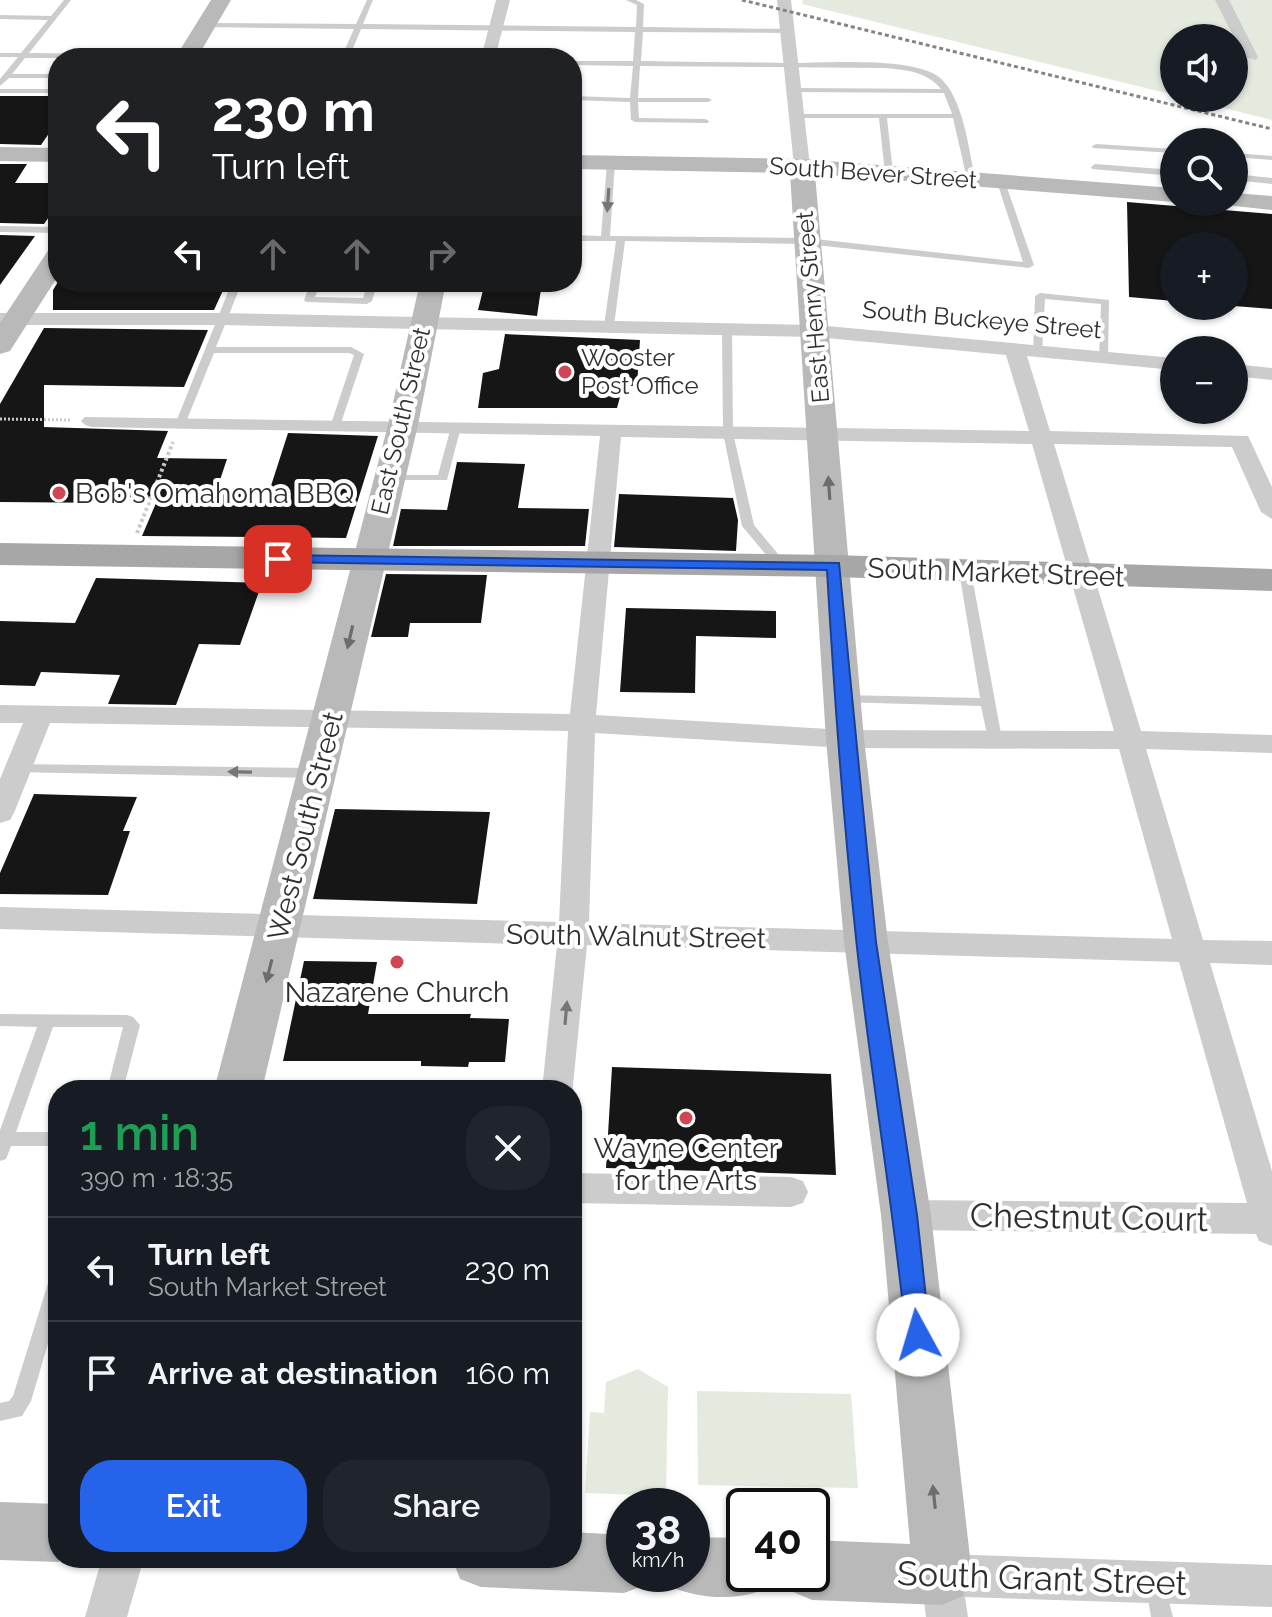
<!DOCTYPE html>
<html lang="en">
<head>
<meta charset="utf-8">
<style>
	body { margin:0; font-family:Raleway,sans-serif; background:#20242c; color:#f1f3f6; height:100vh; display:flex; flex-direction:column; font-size:30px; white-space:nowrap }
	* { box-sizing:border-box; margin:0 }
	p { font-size:26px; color:#9ea1a6 }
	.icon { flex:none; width:44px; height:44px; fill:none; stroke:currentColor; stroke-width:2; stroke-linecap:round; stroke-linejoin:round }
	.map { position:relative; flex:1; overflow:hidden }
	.sheet { position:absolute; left:48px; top:1080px; width:534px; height:488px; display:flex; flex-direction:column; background:#171b24; border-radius:32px; box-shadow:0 2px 6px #0004 }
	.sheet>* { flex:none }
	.top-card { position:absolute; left:48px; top:48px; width:534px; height:244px; border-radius:32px; box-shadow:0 2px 6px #0004; background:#202124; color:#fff; overflow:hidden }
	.fabs { position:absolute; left:1160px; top:24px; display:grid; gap:16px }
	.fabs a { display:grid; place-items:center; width:88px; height:88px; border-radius:50%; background:#171b24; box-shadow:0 2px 6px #0004; font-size:40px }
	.speed { position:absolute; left:606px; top:1488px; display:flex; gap:16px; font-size:40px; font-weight:700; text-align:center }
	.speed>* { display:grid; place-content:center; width:104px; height:104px; border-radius:50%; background:#171b24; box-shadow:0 2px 6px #0004; line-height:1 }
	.speed small { font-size:20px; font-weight:400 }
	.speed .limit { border:4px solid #111; border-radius:12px; background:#fff; color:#111 }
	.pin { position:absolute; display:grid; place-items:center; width:68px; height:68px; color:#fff; margin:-34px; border-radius:16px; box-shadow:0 4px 12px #0006 }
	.me { position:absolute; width:88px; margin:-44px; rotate:354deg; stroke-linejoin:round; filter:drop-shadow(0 0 6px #0008) }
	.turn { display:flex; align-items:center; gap:28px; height:168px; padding:0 32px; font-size:36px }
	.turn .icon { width:104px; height:104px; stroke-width:2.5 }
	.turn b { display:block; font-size:56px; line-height:68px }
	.lanes { display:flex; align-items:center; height:76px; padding:0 32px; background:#0003; justify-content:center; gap:40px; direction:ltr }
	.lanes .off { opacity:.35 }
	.round { display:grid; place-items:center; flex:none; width:84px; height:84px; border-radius:32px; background:#20242c }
	.headline { display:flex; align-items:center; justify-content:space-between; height:136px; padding:0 32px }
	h1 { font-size:48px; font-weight:600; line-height:60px; color:#1e9e55 }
	.button { display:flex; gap:16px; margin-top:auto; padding:16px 32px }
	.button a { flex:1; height:92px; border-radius:32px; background:#2563eb; color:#fff; font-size:32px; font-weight:600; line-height:92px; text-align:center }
	.button a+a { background:#20242c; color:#f1f3f6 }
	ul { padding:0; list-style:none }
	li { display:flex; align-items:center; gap:24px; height:104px; padding:0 32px; border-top:2px solid #363941 }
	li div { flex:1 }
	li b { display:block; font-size:30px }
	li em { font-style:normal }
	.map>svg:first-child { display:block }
	.green { fill:#e5eade }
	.building { fill:#161616 }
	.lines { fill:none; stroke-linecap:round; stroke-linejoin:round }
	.path-far1 { stroke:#c9c9c9; stroke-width:3; stroke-dasharray:2 2; stroke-linecap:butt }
	.path { stroke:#c9c9c9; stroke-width:4; stroke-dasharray:3 3; stroke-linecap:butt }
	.lane { fill:#ccc; fill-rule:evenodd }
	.street { fill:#ccc; fill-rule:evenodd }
	.secondary { fill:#b9b9b9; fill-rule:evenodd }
	.primary { fill:#a7a7a7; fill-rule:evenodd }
	.rail { stroke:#848484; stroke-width:3; stroke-dasharray:4 3; stroke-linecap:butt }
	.oneway { fill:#767676 }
	.oneway2 { fill:#6d6d6d }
	.route { fill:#2563eb; stroke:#184099; stroke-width:2 }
	.poi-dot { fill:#d04753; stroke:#fff; stroke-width:3 }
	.labels { text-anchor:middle; stroke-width:8; stroke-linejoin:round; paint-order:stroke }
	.far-street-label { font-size:24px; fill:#2f2f2f; stroke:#fff }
	.far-poi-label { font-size:24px; fill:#2f2f2f; stroke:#fff; text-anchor:start }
	.poi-label { font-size:28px; fill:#2f2f2f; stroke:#fff }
	.street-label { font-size:28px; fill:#2f2f2f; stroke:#fff }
	.near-street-label { font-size:34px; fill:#2f2f2f; stroke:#fff }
</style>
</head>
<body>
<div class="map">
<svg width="1272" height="1617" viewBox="0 0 1272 1617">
	<rect width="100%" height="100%" fill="#fff"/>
	<path class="green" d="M803 0H1272V120L1184 98H1234V38H1174V95L802 4Z
		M638 1369 668 1387 666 1496 585 1493 590 1412 604 1413 606 1382Z
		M697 1391 851 1394 858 1488 698 1485Z"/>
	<path class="building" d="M0 96H58V120L41 145 0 144Z
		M0 164H27L15 183H58V204L44 224 0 223Z
		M1127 202 1272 214V309L1234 306V246H1174V301L1129 297Z
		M0 235 35 236 0 285Z
		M58 282H142L141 285 225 286 214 310H53V290Z
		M485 282H542L537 316 478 310Z
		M44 328 208 330 184 387 44 385V427L168 431 157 458 227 459 216 492H269L288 433 378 436 346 538 142 536 159 496 117 503 0 502V404Z
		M505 334 640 340 637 386H623L617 408H478L483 373 499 369Z
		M457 462 525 464 518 508 589 509 585 546H393L401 509 447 510Z
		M619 494 733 498 738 520 736 551 614 547Z
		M386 574 487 575 481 623H410L408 637H371Z
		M96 578 262 583 240 645 199 644 176 705 108 704 120 675 41 672 35 686 0 685V621L75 623Z
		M626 608 776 611V638L696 636 695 693 620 692Z
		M34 794 137 797 123 831H130L108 895 0 894V873Z
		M335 809 490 812 477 904 313 899Z
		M304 961 377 962 368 1014H471L470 1018 509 1019 505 1062H469L468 1067 421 1066V1061H283Z
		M612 1067 831 1074 836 1175 606 1168Z"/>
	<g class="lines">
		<path class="path-far1" d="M0 419 71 420"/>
		<path class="path" d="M137 533 173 442"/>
		<path class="lane" d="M64 0H71L29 53 269 56 273 58H25L12 74H58V78H9L0 86V79L18 57H0V53H21L48 20 0 19V15L51 16Z
			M367 0H373L363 24 636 27 637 5 626 0H636L644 4 643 27 791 29 788 33 643 32 641 61C690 62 739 62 788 63 823 63 912 56 939 77 963 96 969 150 975 179L971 182 967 179 953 118H887L893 173 889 176 885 173 879 118H797L793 116 797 114H952L944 93 794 92 790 90 794 88 941 89C926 71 906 70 884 68L640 66 638 98H708L712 100 708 102H638L639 118 705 119 709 121 708 123 635 122 631 120 630 102 572 100V96L630 98 633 66 572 65V61H633L635 32 361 29 349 58H341L354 29 206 27 202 25 206 23 356 24Z
			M0 89H58V93H0Z
			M1096 144 1174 149V153L1093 148 1092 146Z
			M1234 153 1272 156V160L1234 157Z
			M611 160 615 163 610 236 806 238 1023 262 997 182 1001 179 1005 182 1034 265 1029 268 806 244 625 241 614 326 609 329 604 326 616 241H572V235L601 236 607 163Z
			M1095 164 1174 170V176L1092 169 1091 167Z
			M1234 174 1272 178V184L1234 180Z
			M0 226 58 227V233L0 232Z
			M232 282H242L216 347H351L364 354 340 426 336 427 331 424 354 355 349 353H214L186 422 185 424H177L176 422Z
			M311 282H321L315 297 363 298 368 282H378L372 301 367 304 306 302 304 300Z
			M1040 293 1109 300 1108 359 1099 357 1101 304 1045 299 1042 352 1033 354 1035 296Z
			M727 326 732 329 733 433 754 525 788 566 782 570 778 569 742 526 723 433 722 329Z
			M456 424 461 427 447 480H386V476L390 475H438L451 427Z
			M965 567 971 571 1002 739 1000 742 995 743 988 739 981 706 838 702 836 699 838 696 843 695 980 698 959 571Z
			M18 764 314 768 321 773 314 778 13 772 11 769Z
			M0 1014 127 1015 133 1017 140 1025 123 1090H107L123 1027H53L16 1132H58V1146H11L6 1159 0 1161V1130L37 1027 0 1026Z
			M58 1272V1310L31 1401 22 1416 0 1421V1403L9 1401 13 1396 49 1280 52 1274Z
			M1156 1576 1163 1579 1173 1617H1151L1146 1586 1149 1579Z"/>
		<path class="street" d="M496 0H510L495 58H481Z
			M777 0H791L810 166 802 171 794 166Z
			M1215 0H1229L1258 57 1256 60 1244 57Z
			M0 313H222L816 325 1174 358V370L1027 356 1050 431 1248 436 1272 487V519L1261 512 1232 447 1054 444 1141 731 1272 735V753L1146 749 1203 940 1272 941V965L1210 963 1272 1171V1246L1259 1241 1256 1234 906 1230 894 1226 888 1215 894 1204 906 1200 1247 1203 1179 962 587 945 572 1095V1090H542L557 945 0 929V907L559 922 568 731 50 723 14 813 10 820 0 823V779L23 723H0V705L570 714 600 436 92 427 85 425 81 421 85 417 1029 431 1006 355 816 337 222 325H0ZM621 437 1032 444 1114 731 845 730 596 715ZM595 733 845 748 1119 749 1172 939 589 923Z
			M1234 364 1272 368V380L1234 376Z
			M572 1173 791 1177 803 1181 808 1192 803 1203 791 1207 572 1203Z
			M942 1554 1272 1565V1607L965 1597 968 1617H926L921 1575 927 1560Z
			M102 1558H144L127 1617H85Z"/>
		<path class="secondary" d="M211 0H231L197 58H175Z
			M0 147 58 148V162L0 161Z
			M572 155 802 159 1174 188V202L815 174 864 739 888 942 931 1215 972 1575 963 1596 942 1605 812 1600 791 1591 784 1574H812V1540L910 1544 881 1215 844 942 826 739 790 173 572 169Z
			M1234 193 1272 196V210L1225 205 1223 202H1234Z
			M58 247V276L10 351 0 354V323L49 249Z
			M420 282H446L418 425 262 1090H214L388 425Z
			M0 1502 58 1504V1558H68L58 1562 0 1560Z
			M572 1532 624 1535V1574H649L645 1585 624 1593 481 1587 460 1579 452 1558H572Z
			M692 1537 744 1538V1574H771L765 1589C735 1601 701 1599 671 1587L666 1574H692Z"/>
		<path class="primary" d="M0 543 834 555 1272 569V591L834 577 0 565Z"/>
		<path class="rail" d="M742 0 1272 129"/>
	</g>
	<defs><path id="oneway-solid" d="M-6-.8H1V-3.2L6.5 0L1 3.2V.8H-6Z" transform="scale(2)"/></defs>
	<g class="oneway">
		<use href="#oneway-solid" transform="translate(608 200) rotate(94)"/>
		<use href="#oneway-solid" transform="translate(240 772) rotate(-179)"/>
		<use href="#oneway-solid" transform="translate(566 1013) rotate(-85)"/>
	</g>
	<g class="oneway2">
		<use href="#oneway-solid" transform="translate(829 488) rotate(-94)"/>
		<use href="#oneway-solid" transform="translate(350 637) rotate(103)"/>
		<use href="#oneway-solid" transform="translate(269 971) rotate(104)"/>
		<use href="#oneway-solid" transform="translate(934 1497) rotate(-96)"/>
	</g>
	<path class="route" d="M278 555 839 563 876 942 917 1215 930 1335 927 1342 918 1346 909 1342 906 1335C893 1202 870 1071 856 938 843 816 834 693 827 570L272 562V556Z"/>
	<g class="poi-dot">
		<circle cx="565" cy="372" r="8"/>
		<circle cx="59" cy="493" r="8"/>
		<circle cx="397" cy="962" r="8"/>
		<circle cx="686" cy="1118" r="8"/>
	</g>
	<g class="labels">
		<g class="far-street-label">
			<text transform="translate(873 173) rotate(4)" y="8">South Bever Street</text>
			<text transform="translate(813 307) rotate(-95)" y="8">East Henry Street</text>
			<text transform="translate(982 320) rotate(5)" y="8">South Buckeye Street</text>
			<text transform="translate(401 421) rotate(-77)" y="8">East South Street</text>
		</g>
		<g class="far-poi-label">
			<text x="581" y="366">Wooster<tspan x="581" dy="28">Post Office</tspan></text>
		</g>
		<g class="poi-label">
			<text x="75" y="503" text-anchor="start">Bob's Omahoma BBQ</text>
			<text x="397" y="1002">Nazarene Church</text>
			<text x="686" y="1158">Wayne Center<tspan x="686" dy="32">for the Arts</tspan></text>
		</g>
		<g class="street-label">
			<text transform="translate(996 572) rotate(2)" y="10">South Market Street</text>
			<text transform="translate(305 826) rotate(-76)" y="10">West South Street</text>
			<text transform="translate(636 936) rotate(1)" y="10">South Walnut Street</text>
		</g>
		<g class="near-street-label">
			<text transform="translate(1089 1217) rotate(1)" y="12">Chestnut Court</text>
			<text transform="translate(1042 1578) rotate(2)" y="12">South Grant Street</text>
		</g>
	</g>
</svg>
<div class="fabs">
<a><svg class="icon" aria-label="sound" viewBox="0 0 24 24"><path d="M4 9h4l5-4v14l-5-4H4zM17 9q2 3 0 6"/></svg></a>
<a><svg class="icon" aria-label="search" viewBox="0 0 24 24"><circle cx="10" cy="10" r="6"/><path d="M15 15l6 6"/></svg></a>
<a>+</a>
<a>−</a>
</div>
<div class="speed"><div>38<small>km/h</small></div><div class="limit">40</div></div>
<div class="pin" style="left:278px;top:559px;background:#d93025"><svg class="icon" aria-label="arrive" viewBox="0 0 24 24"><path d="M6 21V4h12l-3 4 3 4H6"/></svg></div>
<svg class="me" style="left:918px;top:1335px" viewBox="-20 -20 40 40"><circle r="19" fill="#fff"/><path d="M0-13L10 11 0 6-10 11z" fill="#2563eb"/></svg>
<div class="top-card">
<div class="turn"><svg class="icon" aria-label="left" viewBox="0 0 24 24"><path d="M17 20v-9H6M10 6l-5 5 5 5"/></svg><div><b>230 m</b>Turn left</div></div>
<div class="lanes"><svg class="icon" aria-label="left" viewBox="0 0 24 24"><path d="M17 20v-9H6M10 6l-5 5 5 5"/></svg><svg class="icon off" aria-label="ahead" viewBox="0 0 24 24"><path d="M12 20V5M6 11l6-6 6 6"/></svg><svg class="icon off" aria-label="ahead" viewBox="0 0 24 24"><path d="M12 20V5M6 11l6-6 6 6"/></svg><svg class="icon off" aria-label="right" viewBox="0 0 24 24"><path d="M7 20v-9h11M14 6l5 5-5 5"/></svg></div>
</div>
<section class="sheet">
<div class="headline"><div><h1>1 min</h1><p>390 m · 18:35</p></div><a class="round"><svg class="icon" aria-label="close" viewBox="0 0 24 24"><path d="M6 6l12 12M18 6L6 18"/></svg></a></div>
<ul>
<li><svg class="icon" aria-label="left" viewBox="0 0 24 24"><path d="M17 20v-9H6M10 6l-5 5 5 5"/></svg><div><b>Turn left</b><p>South Market Street</p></div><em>230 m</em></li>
<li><svg class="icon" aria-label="arrive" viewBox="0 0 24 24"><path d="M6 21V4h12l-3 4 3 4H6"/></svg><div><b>Arrive at destination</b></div><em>160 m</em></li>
</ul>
<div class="button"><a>Exit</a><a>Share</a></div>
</section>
</div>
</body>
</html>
